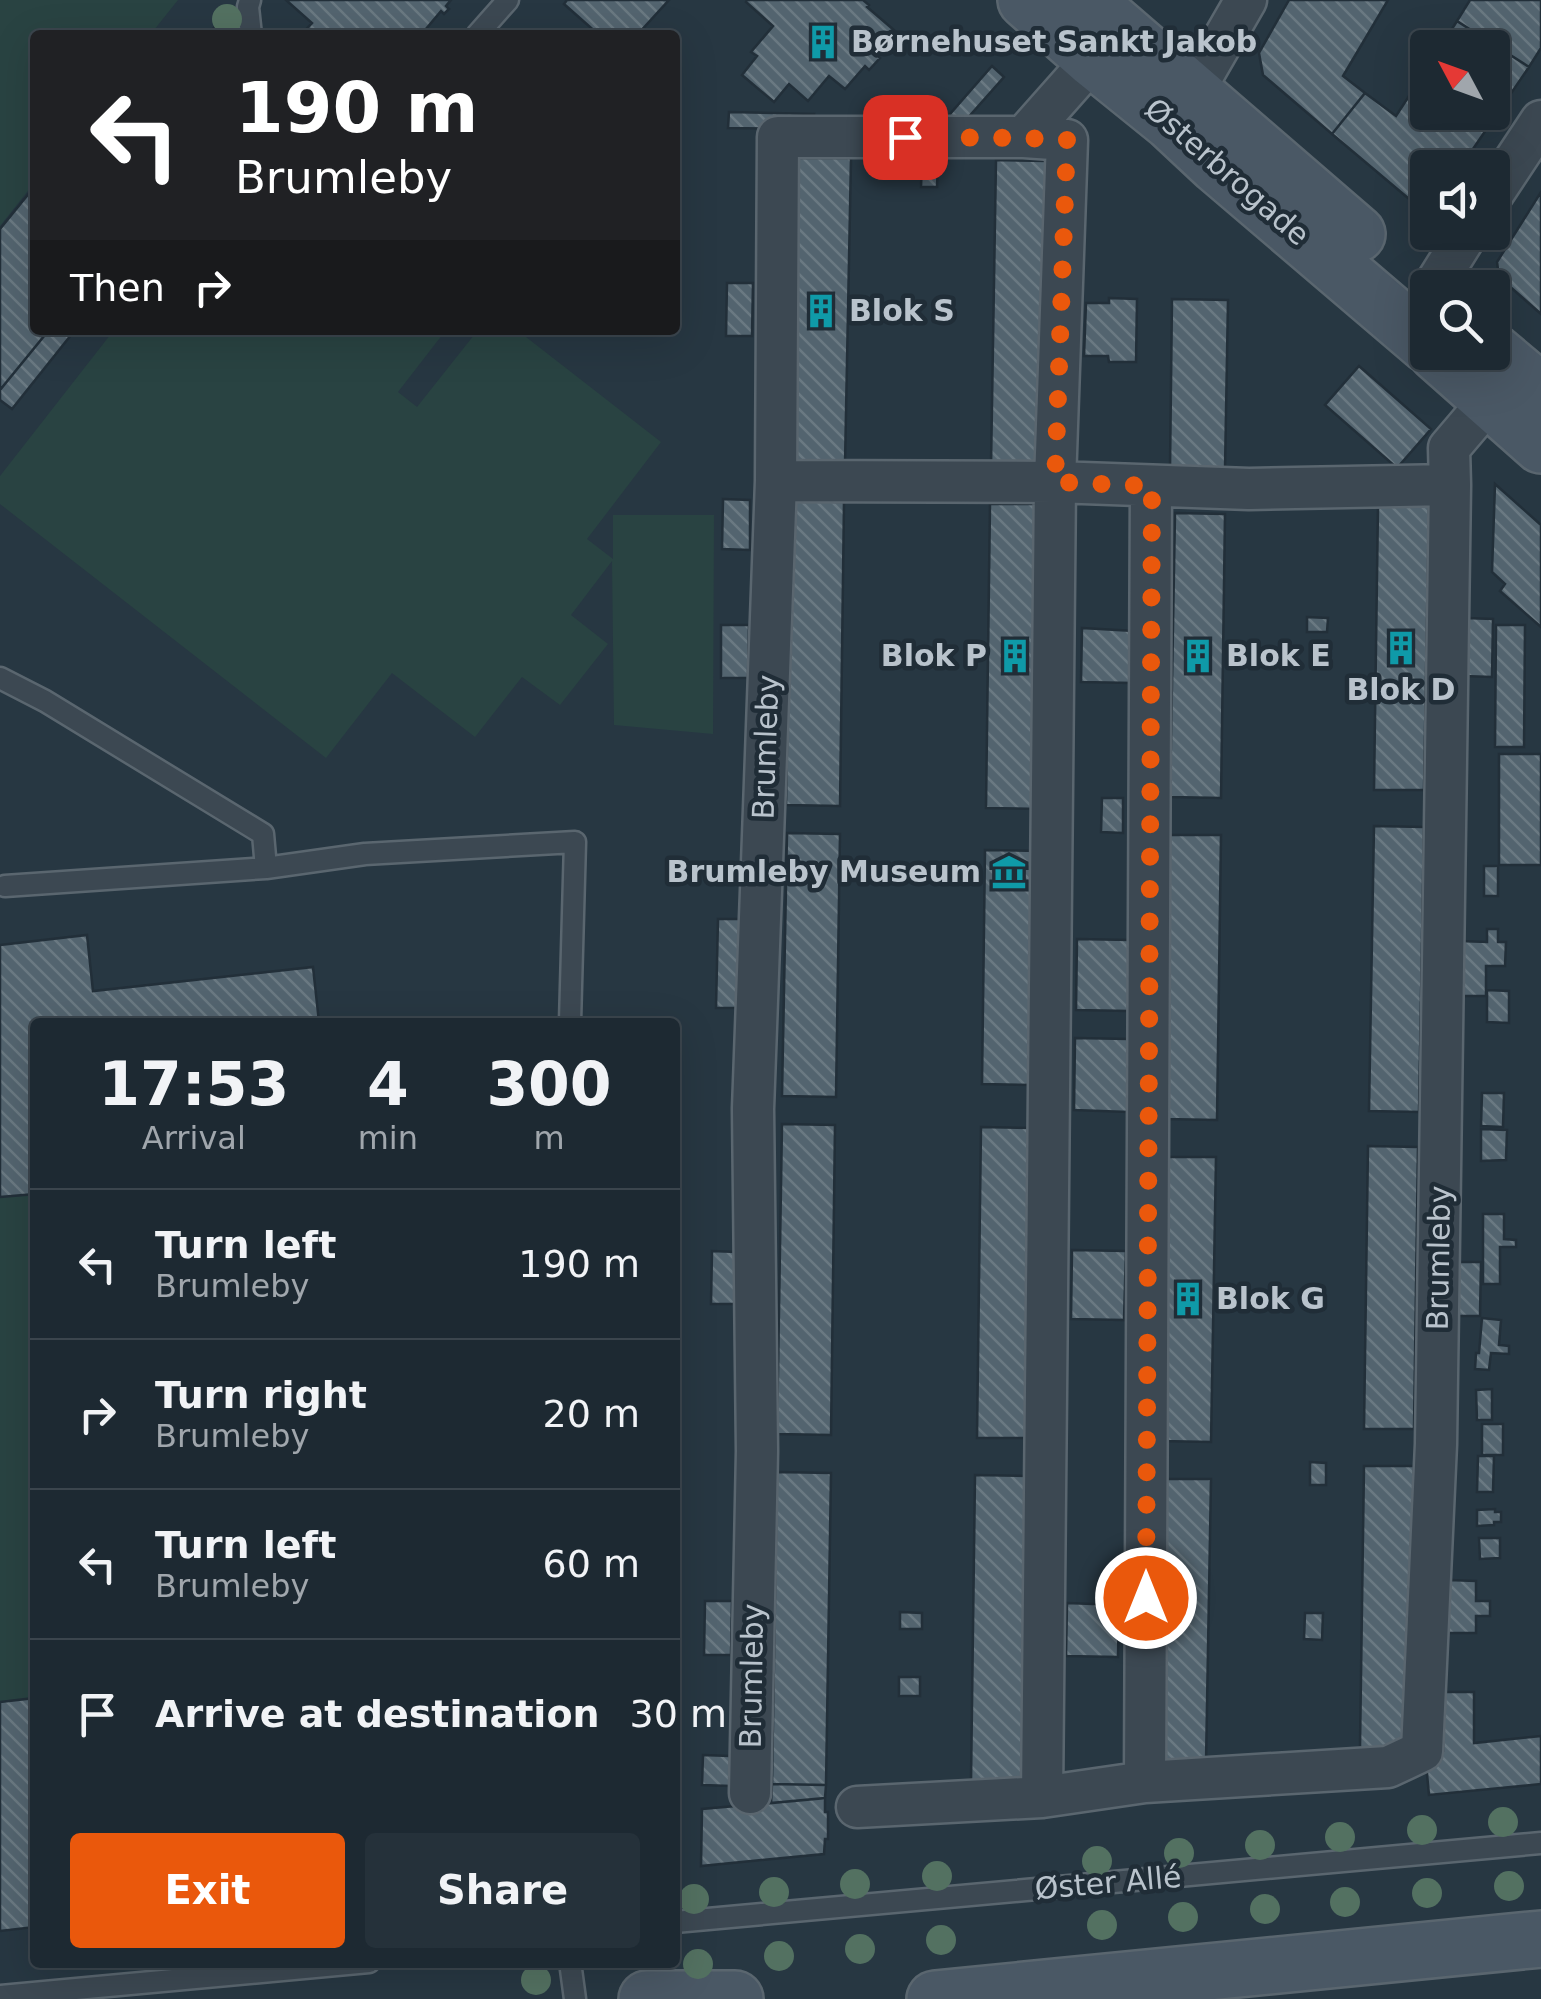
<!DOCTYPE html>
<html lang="en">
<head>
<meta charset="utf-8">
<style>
	body { margin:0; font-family:"DejaVu Sans",sans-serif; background:#25313a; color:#f1f3f6; height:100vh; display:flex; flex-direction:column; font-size:38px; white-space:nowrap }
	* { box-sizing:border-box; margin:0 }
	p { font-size:32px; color:#a0a6ac }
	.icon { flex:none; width:55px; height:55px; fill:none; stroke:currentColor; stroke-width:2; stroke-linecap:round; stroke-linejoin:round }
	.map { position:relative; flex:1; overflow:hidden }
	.panel { position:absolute; left:30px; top:1018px; width:650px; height:950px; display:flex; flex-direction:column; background:#1d2932; border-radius:10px; box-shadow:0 10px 40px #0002,0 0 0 2px #3b454d }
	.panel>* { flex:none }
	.top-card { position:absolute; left:30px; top:30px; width:650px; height:305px; border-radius:10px; box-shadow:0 10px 40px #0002,0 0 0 2px #3b454d; background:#202124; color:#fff; overflow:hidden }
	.needle { width:65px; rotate:311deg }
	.controls { position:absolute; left:1410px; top:30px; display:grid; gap:20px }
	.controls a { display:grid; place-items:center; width:100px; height:100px; border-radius:10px; background:#1d2932; box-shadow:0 10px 40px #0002,0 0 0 2px #3b454d; font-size:50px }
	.pin { position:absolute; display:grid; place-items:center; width:85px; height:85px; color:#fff; margin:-42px; border-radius:20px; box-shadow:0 5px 15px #0006 }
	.me { position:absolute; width:110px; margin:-55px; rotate:0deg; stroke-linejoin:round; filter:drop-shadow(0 0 8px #0008) }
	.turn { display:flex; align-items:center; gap:35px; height:210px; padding:0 40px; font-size:45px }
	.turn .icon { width:130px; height:130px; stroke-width:2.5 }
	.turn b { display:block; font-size:70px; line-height:85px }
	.then { display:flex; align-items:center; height:95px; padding:0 40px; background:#0003; gap:20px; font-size:38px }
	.eta { display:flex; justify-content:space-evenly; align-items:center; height:170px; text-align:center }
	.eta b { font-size:60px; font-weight:700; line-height:70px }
	.cta { display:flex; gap:20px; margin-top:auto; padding:20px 40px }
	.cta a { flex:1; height:115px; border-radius:10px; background:#ea580c; color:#fff; font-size:40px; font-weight:700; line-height:115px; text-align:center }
	.cta a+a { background:#25313a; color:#f1f3f6 }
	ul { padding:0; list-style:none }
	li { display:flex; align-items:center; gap:30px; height:150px; padding:0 40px; border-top:2px solid #3b454d }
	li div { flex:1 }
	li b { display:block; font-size:38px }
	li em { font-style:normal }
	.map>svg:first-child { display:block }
	.green { fill:#294342 }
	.building { fill:url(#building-back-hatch); stroke:#222f39; stroke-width:2.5 }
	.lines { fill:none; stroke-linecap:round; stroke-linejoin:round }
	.lane-casing { stroke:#5a666f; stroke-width:25 }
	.street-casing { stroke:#5a666f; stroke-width:45 }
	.secondary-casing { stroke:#5a666f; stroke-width:60 }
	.lane { stroke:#3c4852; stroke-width:20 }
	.street { stroke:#3c4852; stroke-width:40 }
	.secondary { stroke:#4a5865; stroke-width:55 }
	.tree { fill:#537161 }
	.route { stroke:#ea580c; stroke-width:18; stroke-dasharray:0 32.4 }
	.labels { text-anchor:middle; stroke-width:9; stroke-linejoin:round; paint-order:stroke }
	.poi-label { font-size:30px; font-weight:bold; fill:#b9c3cc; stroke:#202d37; text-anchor:start }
	.street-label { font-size:30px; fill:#b9c3cc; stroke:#202d37 }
</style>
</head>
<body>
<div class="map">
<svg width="1541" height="1999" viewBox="0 0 1541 1999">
	<defs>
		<pattern id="building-back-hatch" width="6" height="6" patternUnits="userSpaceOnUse" patternTransform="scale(2.5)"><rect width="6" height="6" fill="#53646f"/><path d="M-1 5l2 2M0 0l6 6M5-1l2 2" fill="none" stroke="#6a7982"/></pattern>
	</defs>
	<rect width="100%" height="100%" fill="#273742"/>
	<path class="green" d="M0 0H178L150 35H35V182L0 226Z
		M114 330H446L398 392 417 407 478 330H517L661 442 587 539 613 559V515H714L713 734 614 725 612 561 571 615 608 644 560 705 522 677 475 737 392 673 326 758 0 504V476Z
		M87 935 94 991 313 967 319 1022H35V1927L0 1931V945Z"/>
	<path class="building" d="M286 0H451L446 6 449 9 444 14 441 11 426 29 428 31 425 35 421 33 419 35H301L312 23Z
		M567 0H669L637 35H599L564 4Z
		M747 0H863L869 5 867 7 895 31 876 54 880 58 869 70 865 66 845 89 829 76 808 101 789 84 774 102 742 75 757 56 751 52 773 26 746 2Z
		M1289 0H1388L1343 76 1365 93 1332 134 1263 75 1259 53Z
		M1470 0H1541V48L1529 67 1457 21Z
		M222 18 223 35H208Z
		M1457 21 1529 67 1460 168H1428V209H1421L1332 134 1365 93 1396 116 1428 67V112H1492V48H1440Z
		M992 66 1004 77 957 130 937 129Z
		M729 112 814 114 813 129 728 128Z
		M797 158H851L845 464 793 463Z
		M996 160 1049 161 1044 467 991 466Z
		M922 162 938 163 937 187H921Z
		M35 186V330H49L0 390V229Z
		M1541 192V314L1499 277 1497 262Z
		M727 283H753L752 336H726Z
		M1109 298 1137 299 1136 362H1109L1108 356H1084L1086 303H1109Z
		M1172 299 1228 300 1225 469H1170Z
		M49 330H75L12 409 0 400V390Z
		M1359 366 1431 429 1397 468 1325 405Z
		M1495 484 1541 525V627L1500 591 1505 584 1492 572Z
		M723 499 750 500V550L722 549Z
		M791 501 844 502 840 806 786 805Z
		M990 504H1043L1039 809 986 808Z
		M1378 506H1429L1424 790H1374Z
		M1175 513 1225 514 1221 798 1170 797Z
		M1307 617 1328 618 1327 632H1307Z
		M1465 618 1493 619 1492 677 1463 676Z
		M721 625H749L748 678H721Z
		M1496 625H1525L1524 747H1495Z
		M1082 628 1134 631 1133 683 1081 682Z
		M1499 754H1541V865H1499Z
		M1102 798H1123V833L1101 832Z
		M1374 826 1424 827 1419 1112 1369 1111Z
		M787 833 840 834 836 1097 782 1096Z
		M1169 835H1221L1217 1120 1165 1119Z
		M985 850 1038 851 1035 1085 982 1084Z
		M1484 866H1498V896H1484Z
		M718 919H744L742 1008H716Z
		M1487 929H1498V942H1506L1505 966H1486V996H1459V941L1487 942Z
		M87 935 93 991 313 967 319 1022H35V1194L0 1197V945Z
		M1077 939 1130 940 1129 1011 1076 1010Z
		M1487 990 1509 991V1023L1487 1022Z
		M1075 1038 1129 1039 1128 1112 1074 1110Z
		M1482 1093H1504L1503 1127 1481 1126Z
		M782 1124 835 1125 831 1435 777 1434Z
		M981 1127 1034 1128 1030 1438H977Z
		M1481 1129 1507 1130 1506 1160 1481 1161Z
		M1368 1146 1418 1147 1414 1429H1364Z
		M1165 1157H1216L1211 1442 1161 1441Z
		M1483 1214H1504V1239L1516 1240V1247H1500V1284H1483Z
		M1072 1250 1126 1251 1124 1320 1071 1319Z
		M712 1251 737 1252 736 1304H711Z
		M1454 1262H1481L1480 1316H1453Z
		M1482 1318 1501 1320 1499 1345 1509 1346V1354L1491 1353 1489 1370 1475 1369 1476 1353H1479Z
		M1492 1389V1420H1477L1476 1390Z
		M1482 1424H1503V1455H1482Z
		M1478 1456H1494L1493 1492H1477Z
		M1310 1462 1326 1463V1485H1310Z
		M1364 1466H1414L1410 1748 1360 1747Z
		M777 1472 831 1473 826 1785 772 1784Z
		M975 1475 1029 1476 1024 1783 971 1782Z
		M1160 1479H1211L1206 1763 1156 1762Z
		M1495 1509V1512H1501V1522H1494V1525L1477 1526V1510Z
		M1479 1538H1500V1558L1480 1559Z
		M1449 1580 1476 1581V1601H1490V1616H1476V1633H1448Z
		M705 1601H732L731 1655H704Z
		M1067 1603 1119 1605 1118 1657 1066 1656Z
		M900 1612 922 1613V1629H900Z
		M1305 1613H1323L1322 1640 1304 1639Z
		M899 1677H920V1696H899Z
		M1443 1692H1474V1743L1541 1736V1784L1429 1795 1425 1753 1443 1751Z
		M35 1698V1927L0 1931V1702Z
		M703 1755 730 1756 731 1786 702 1785Z
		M772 1784 826 1785 825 1798 771 1803Z
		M825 1798V1812H828V1839H825L824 1854 701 1866 702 1809Z"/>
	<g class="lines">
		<g class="lane-casing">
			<path id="lane" d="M250 0 248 7 251 35
				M477 35 508 0
				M0 678 45 701 263 834 266 868
				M5 886 266 868 365 854 575 842 570 1022
				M675 1922 1541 1843
				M570 1962 575 1999
				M0 1996 369 1962"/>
		</g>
		<g class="street-casing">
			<path id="street" d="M1176 115 1193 92 1246 0
				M1024 137 1067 140 1055 482 1042 1797
				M1492 195 1541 121
				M1433 288 1468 232
				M776 481 1055 482 1249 489 1450 485 1449 448 1506 381
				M1145 1782 1151 486
				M750 1793 757 1451 753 1109 776 481 778 137H1024L1109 41
				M857 1807 1042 1797 1145 1782 1388 1767 1422 1751 1436 1444 1450 485"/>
		</g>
		<g class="secondary-casing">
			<path id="secondary" d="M1026 0 1093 59 1171 122 1217 165 1428 345
				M1086 0 1357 234
				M1492 351 1541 392
				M1436 352 1541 445
				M647 1999H735
				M935 1999 1541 1939"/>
		</g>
		<use href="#lane" class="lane"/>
		<use href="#street" class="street"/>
		<use href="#secondary" class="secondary"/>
	</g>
	<g class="tree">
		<circle cx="227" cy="19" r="15"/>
		<circle cx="1503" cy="1822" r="15"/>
		<circle cx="1422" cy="1830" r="15"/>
		<circle cx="1340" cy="1837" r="15"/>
		<circle cx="1260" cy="1845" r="15"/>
		<circle cx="1179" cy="1853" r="15"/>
		<circle cx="1097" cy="1861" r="15"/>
		<circle cx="937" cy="1876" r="15"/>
		<circle cx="855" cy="1884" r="15"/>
		<circle cx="1509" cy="1886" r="15"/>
		<circle cx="774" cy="1892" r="15"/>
		<circle cx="1427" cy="1893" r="15"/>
		<circle cx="694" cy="1899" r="15"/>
		<circle cx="1345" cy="1902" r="15"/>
		<circle cx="1265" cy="1909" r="15"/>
		<circle cx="1183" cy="1917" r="15"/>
		<circle cx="1102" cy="1925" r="15"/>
		<circle cx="941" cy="1940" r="15"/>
		<circle cx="860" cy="1949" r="15"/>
		<circle cx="779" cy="1956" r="15"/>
		<circle cx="698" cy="1964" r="15"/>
		<circle cx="536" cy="1980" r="15"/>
	</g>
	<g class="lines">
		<path class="route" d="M905 137 1024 138 1067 140 1055 482 1152 486 1146 1598"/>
	</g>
	<defs>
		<g id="building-bare" transform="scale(2.7)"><path d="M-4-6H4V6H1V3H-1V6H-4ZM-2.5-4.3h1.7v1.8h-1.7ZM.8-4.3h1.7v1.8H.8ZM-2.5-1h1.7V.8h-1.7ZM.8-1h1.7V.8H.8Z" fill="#0f9aa8" stroke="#202d37" stroke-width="2.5" paint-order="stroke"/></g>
		<g id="museum-bare" transform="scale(2.7)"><path d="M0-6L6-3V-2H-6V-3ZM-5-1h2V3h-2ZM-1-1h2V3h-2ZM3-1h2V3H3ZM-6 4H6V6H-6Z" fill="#0f9aa8" stroke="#202d37" stroke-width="2.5" paint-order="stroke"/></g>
	</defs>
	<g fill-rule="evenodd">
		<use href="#building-bare" x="823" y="42"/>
		<use href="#building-bare" x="821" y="311"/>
		<use href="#building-bare" x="1401" y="648"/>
		<use href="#building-bare" x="1015" y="656"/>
		<use href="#building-bare" x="1198" y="656"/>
		<use href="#museum-bare" x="1009" y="872"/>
		<use href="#building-bare" x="1188" y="1299"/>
	</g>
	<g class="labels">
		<g class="poi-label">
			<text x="851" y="52">Børnehuset Sankt Jakob</text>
			<text x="849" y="321">Blok S</text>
			<text x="987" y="666" text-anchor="end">Blok P</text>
			<text x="1226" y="666">Blok E</text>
			<text x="1401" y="700" text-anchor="middle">Blok D</text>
			<text x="981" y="882" text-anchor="end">Brumleby Museum</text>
			<text x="1216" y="1309">Blok G</text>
		</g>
		<g class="street-label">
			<text transform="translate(1227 172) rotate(41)" y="10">Østerbrogade</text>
			<text transform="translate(766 747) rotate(-88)" y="10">Brumleby</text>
			<text transform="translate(1439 1258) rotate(-89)" y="10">Brumleby</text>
			<text transform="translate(752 1676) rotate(-89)" y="10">Brumleby</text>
			<text transform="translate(1108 1883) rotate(-5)" y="10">Øster Allé</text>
		</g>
	</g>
</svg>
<div class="controls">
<a><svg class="needle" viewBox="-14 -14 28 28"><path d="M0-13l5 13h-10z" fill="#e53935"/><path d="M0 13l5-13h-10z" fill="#a0a6ac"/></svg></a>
<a><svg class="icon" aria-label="sound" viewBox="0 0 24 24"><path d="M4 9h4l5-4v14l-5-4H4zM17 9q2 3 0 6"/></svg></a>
<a><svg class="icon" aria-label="search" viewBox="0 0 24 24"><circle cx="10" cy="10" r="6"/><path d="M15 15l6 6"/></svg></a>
</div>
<div class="pin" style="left:905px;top:137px;background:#d93025"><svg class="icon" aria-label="arrive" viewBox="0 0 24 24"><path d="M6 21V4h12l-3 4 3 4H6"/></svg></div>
<svg class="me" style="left:1146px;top:1598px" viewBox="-20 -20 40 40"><circle r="17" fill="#ea580c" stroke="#fff" stroke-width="3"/><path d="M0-11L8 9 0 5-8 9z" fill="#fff"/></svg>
<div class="top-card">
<div class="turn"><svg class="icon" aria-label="left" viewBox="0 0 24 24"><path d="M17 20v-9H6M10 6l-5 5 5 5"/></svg><div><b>190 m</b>Brumleby</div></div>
<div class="then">Then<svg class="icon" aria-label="right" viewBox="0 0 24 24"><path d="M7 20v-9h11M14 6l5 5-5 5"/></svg></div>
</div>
<section class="panel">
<div class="eta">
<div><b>17:53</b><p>Arrival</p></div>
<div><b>4</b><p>min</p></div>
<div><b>300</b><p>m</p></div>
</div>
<ul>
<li><svg class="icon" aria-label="left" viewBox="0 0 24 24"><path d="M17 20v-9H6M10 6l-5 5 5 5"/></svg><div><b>Turn left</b><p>Brumleby</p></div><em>190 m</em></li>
<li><svg class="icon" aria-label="right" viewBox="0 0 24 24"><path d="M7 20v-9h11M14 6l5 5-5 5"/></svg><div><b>Turn right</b><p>Brumleby</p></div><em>20 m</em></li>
<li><svg class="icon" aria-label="left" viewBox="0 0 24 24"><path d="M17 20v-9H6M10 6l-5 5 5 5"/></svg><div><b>Turn left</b><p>Brumleby</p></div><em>60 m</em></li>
<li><svg class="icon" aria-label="arrive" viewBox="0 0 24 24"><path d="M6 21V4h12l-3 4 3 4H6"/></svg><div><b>Arrive at destination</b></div><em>30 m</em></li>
</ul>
<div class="cta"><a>Exit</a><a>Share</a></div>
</section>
</div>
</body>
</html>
